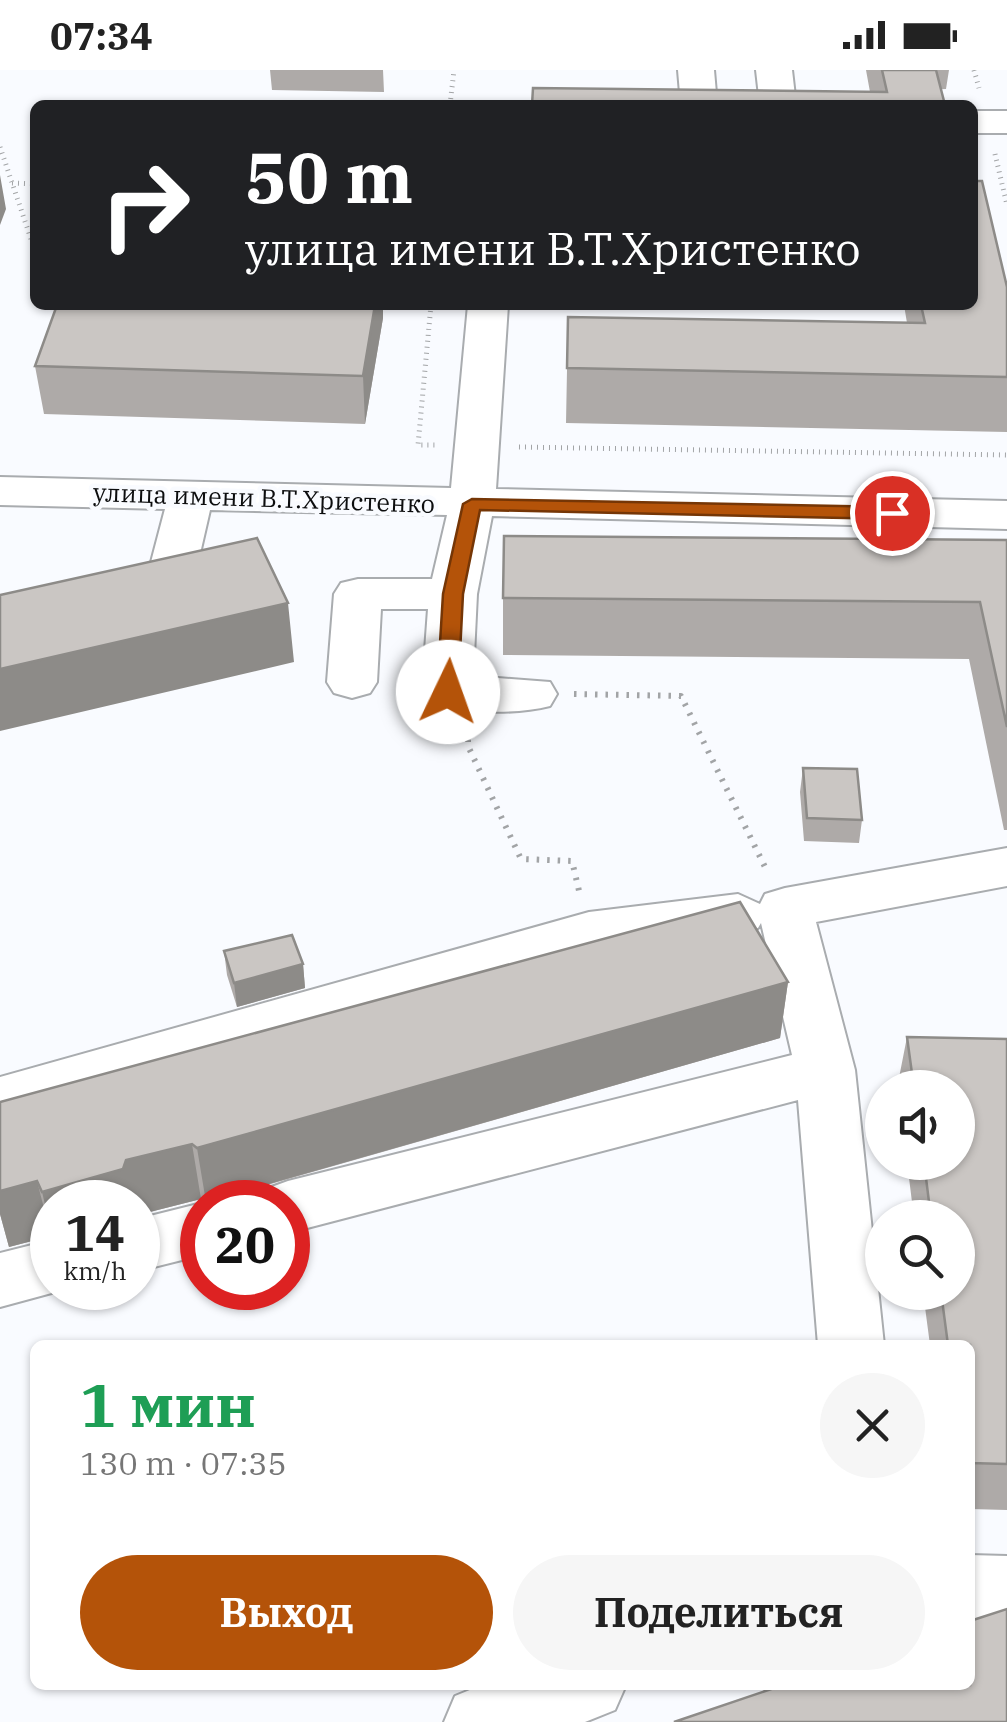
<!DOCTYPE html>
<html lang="ru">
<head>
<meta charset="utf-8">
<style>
	body { margin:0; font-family:"IBM Plex Serif",serif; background:#f6f6f6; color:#222; height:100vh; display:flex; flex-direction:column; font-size:38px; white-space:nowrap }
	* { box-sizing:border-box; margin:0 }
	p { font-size:32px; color:#767676 }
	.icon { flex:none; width:55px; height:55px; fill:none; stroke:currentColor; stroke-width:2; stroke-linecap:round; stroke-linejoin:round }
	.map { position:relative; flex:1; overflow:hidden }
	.drawer { position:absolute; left:30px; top:1270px; width:945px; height:350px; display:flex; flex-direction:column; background:#fff; border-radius:15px; box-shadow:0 2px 8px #0004 }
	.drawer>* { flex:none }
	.top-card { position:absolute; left:30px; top:30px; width:948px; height:210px; border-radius:15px; box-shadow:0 2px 8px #0004; background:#202124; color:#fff; overflow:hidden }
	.buttons { position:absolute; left:865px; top:1000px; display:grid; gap:20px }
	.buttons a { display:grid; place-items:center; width:110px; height:110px; border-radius:50%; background:#fff; box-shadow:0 2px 8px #0004; font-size:50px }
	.speed { position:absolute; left:30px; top:1110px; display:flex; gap:20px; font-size:50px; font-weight:700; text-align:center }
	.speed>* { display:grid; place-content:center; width:130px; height:130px; border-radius:50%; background:#fff; box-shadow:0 2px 8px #0004; line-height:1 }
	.speed small { font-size:25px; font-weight:400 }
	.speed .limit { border:15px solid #d22; background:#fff; color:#111 }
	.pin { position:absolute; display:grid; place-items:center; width:85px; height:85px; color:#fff; margin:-42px; border:5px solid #fff; border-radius:50%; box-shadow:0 2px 10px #0007 }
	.me { position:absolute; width:110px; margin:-55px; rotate:3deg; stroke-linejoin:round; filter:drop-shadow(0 0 8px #0008) }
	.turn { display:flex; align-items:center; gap:35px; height:210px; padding:0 50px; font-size:45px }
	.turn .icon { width:130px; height:130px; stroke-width:2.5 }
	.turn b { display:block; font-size:70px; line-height:85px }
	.round { display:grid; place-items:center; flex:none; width:105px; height:105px; border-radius:52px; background:#f6f6f6 }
	.head { display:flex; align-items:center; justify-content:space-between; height:170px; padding:0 50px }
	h1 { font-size:60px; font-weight:700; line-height:75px; color:#1e9e55 }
	.action { display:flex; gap:20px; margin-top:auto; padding:20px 50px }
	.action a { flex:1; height:115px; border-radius:60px; background:#b45309; color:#fff; font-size:40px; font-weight:700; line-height:115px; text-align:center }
	.action a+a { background:#f6f6f6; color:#222 }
	.status { display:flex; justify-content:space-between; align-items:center; height:70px; padding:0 50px; background:#fff; direction:ltr }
	.status svg { height:28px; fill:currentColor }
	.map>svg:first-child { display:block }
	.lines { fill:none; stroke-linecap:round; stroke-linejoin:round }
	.minor-casing { stroke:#a9acaf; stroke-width:4 }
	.path-far1 { stroke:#a2a4a6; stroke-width:5; stroke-dasharray:1 5; stroke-linecap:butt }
	.path { stroke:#a2a4a6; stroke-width:6; stroke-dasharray:2.5 8; stroke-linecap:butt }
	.minor { fill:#fff; fill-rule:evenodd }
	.wall { fill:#aeaaa8 }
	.shaded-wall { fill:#8d8b88 }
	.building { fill:#cac6c3; stroke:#8d8b88; stroke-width:2.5 }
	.route { fill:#b45309; stroke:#753606; stroke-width:2.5 }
	.labels { text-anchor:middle; stroke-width:9; stroke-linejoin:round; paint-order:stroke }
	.street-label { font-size:25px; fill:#0c0d0e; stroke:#f9fbff }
</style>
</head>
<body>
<div class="status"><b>07:34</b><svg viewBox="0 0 49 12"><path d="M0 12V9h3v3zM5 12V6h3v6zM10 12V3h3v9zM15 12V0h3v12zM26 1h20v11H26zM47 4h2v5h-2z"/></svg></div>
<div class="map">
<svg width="1007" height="1652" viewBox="0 0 1007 1652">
	<rect width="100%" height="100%" fill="#f9fbff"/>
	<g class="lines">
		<g class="minor-casing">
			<path id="minor" d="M678 0H714L717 35H681Z
				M756 0H792L796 35H760Z
				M972 41H1007V63H972Z
				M468 235H508L496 419 1007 431V459L492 446 477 524 473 606 550 612 557 624 550 636C514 645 465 643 429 634L422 622 428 539H381L377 612 370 623 352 628 334 623 327 612 334 524 341 513 358 509H432L447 445 210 440 196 501 173 526 0 564V534L140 504 150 496 165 439 0 435V407L451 418Z
				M1007 778V816L816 852 855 1000 884 1275H818L798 1030 288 1163V1132H259L266 1119 288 1111 792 985 761 853 758 858 738 864 589 882 0 1053V1007L589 842 738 824 760 834 765 824 785 818Z
				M202 1133V1185L138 1201V1149Z
				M52 1170V1218H70L0 1237V1183Z
				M970 1485 1007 1486V1554L970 1553Z
				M482 1615H626L615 1640 585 1652H444L455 1626Z"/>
		</g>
		<path class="path-far1" d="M974 0 979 18
			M450 35 454 0
			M0 77 35 181
			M995 84 1007 135
			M12 113 35 114
			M431 235 418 375H436
			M519 377 1007 385"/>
		<path class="path" d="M574 624 681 626 767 801
			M468 659V676L521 789 572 791 580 825"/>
		<use href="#minor" class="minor"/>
	</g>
	<path class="wall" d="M270 0H383L384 22 272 20Z
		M866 0H949L946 19 870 22Z
		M1007 217V362L566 353 568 247 907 253 904 235H972Z
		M375 235H383V248L365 354 44 344 35 296Z
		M1007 470V760H1004L969 589 503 585V528Z
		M803 698 862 750 859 773 804 771 800 722Z
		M224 881 303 894 305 918 237 937 227 905Z
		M788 912 780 968 208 1132H205L201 1129 138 1145V1132H52V1169L51 1166 9 1177 0 1144V1032Z
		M907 967 1007 969V1440L970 1439V1275H930L923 1222H958V1148H914L907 1092H958V1018H897Z"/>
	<path class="shaded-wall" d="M0 105 6 139 0 155Z
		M375 235H383V248L365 354 363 306Z
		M288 533 294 592 0 661V599Z
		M303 894 305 918 237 937 234 913Z
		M788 912 780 968 206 1132 197 1078Z
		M192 1074 201 1129 138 1145V1132H52V1163L42 1122 126 1090Z
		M37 1111 51 1166 9 1177 0 1144V1121Z"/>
	<path class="building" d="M882 0H936L945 35H532L533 18 887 22Z
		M972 111H982L1007 217V307L567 298 568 247 925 253 921 235H972Z
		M57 235H375L363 306 35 296Z
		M504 466 1007 470V657L980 532 503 528Z
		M257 468 288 533 0 599V525Z
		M803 698 857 699 862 750 807 748Z
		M740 832 788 912 197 1078 192 1074 126 1090 123 1099 42 1122 37 1111 0 1121V1032Z
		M292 865 303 894 234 913 224 881Z
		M907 967 1007 969V1394L970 1393V1275H948L941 1222H958V1148H931L924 1092H958V1018H914Z
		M1007 1539V1652H674L783 1615H970V1551Z"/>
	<path class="route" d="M472 429 892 437 902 443 892 449 480 440 463 524 458 622 448 629 437 622 443 524 463 434Z"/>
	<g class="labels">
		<g class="street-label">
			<text transform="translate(264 428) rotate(2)" y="9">улица имени В.Т.Христенко</text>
		</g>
	</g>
</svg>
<div class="buttons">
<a><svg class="icon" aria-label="sound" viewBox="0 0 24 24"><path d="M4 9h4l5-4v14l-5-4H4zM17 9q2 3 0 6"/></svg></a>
<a><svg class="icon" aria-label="search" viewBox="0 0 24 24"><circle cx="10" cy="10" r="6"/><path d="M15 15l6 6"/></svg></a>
</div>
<div class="speed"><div>14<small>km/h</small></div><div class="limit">20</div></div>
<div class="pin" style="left:892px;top:443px;background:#d93025"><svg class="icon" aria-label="arrive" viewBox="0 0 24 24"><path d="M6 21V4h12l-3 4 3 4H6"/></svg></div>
<svg class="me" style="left:448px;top:622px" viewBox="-20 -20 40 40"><circle r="19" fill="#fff"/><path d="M0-13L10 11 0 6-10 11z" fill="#b45309"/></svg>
<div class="top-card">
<div class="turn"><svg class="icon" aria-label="right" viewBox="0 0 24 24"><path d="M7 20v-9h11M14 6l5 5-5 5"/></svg><div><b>50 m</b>улица имени В.Т.Христенко</div></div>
</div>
<section class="drawer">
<div class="head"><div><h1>1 мин</h1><p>130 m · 07:35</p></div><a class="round"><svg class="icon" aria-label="close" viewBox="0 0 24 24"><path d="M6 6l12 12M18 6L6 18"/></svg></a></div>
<div class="action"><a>Выход</a><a>Поделиться</a></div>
</section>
</div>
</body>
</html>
